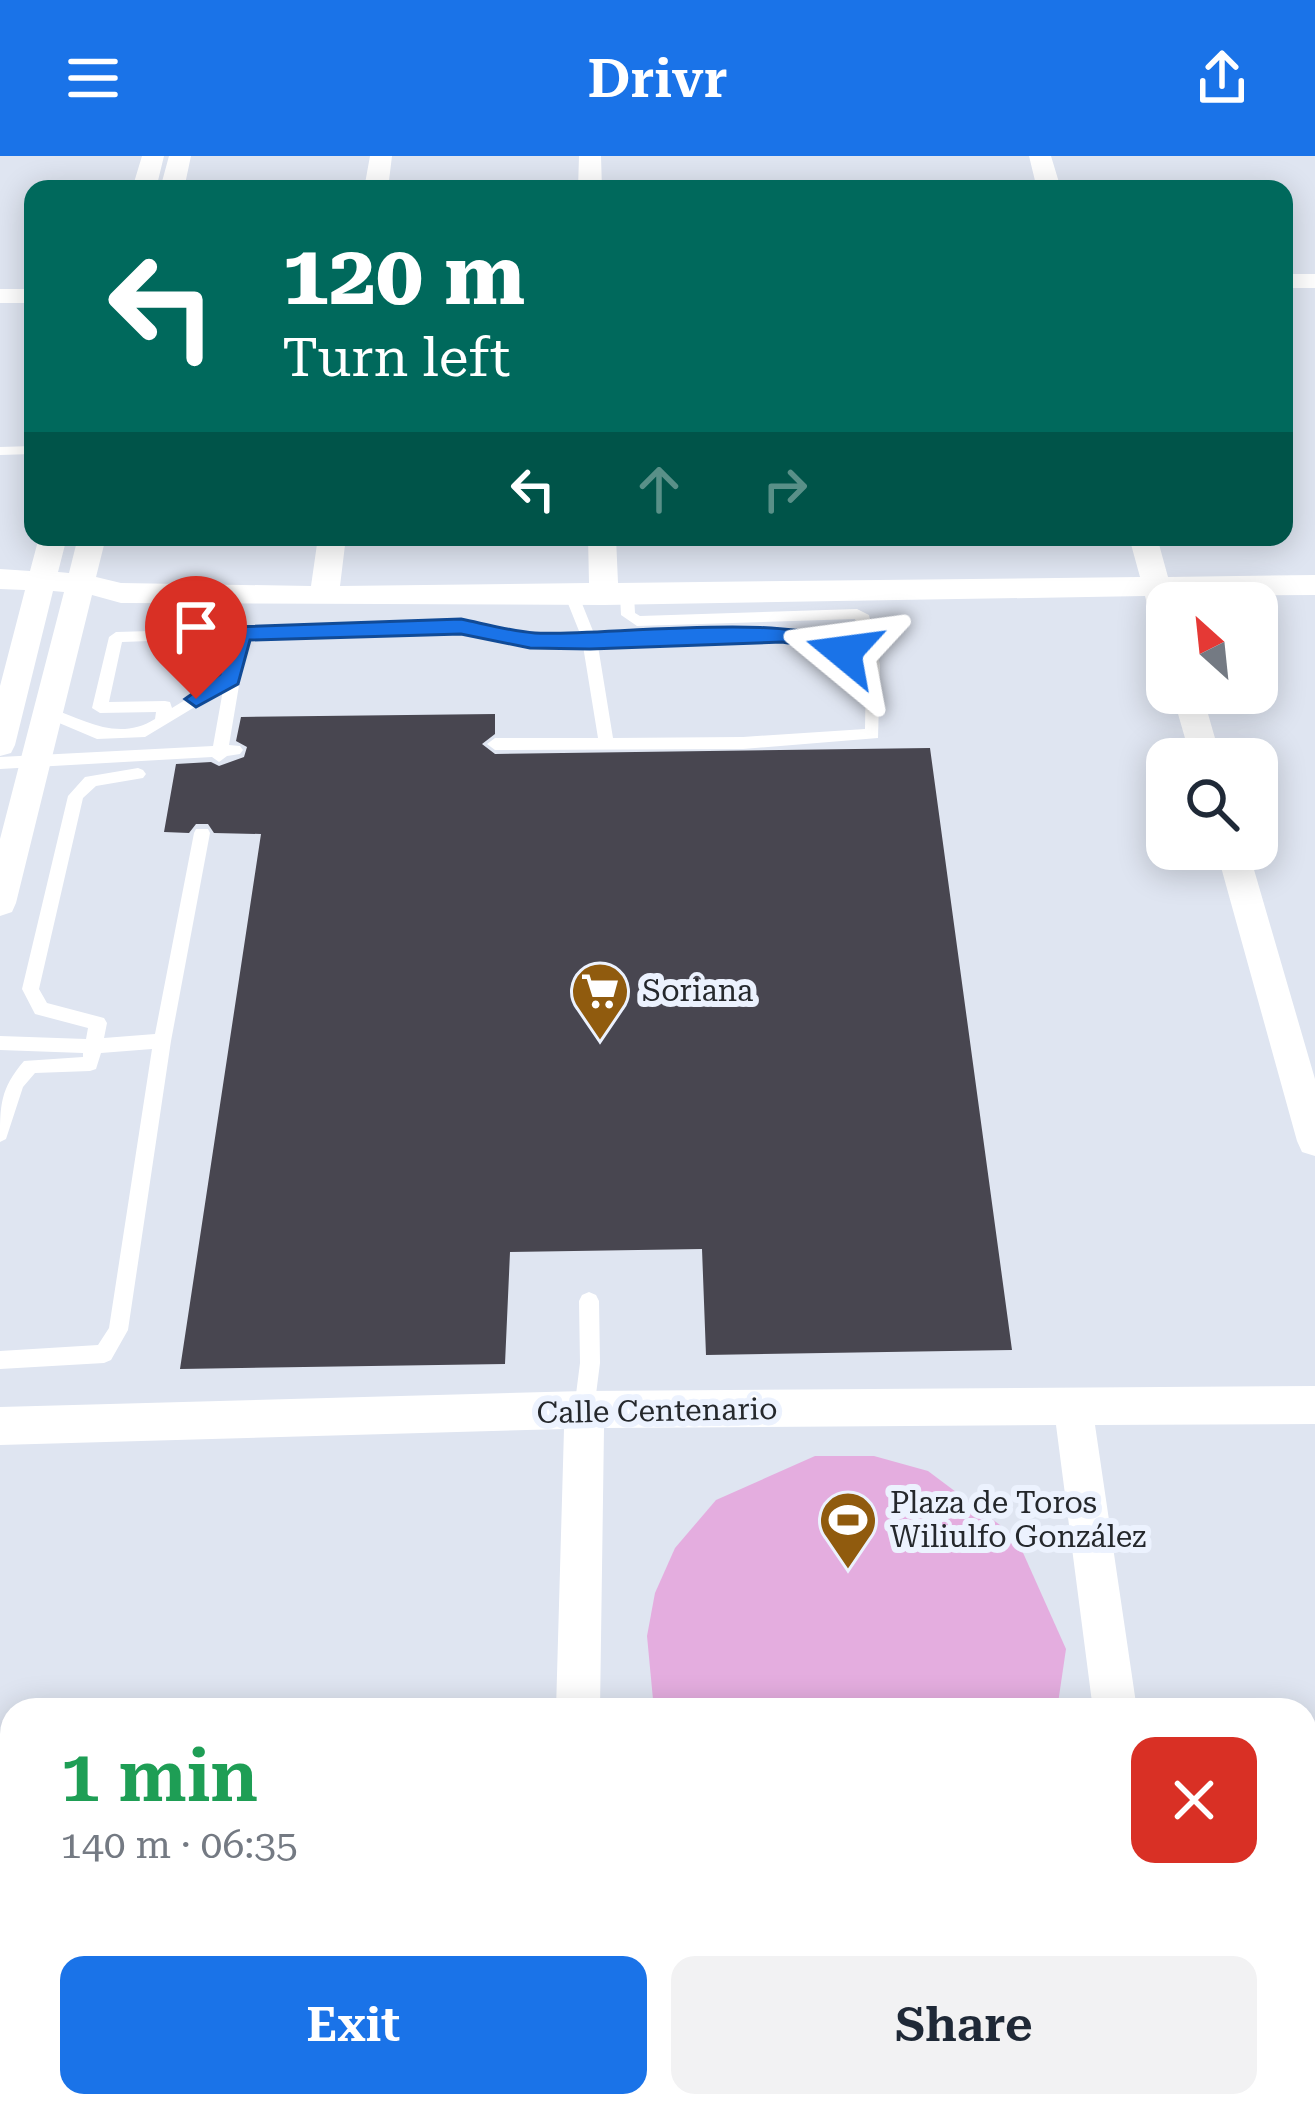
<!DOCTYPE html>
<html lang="en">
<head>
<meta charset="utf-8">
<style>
	body { margin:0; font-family:"Roboto Serif",serif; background:#f2f2f3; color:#1f2937; height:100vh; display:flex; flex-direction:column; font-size:45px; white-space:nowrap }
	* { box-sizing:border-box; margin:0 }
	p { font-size:39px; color:#747a83 }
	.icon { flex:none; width:66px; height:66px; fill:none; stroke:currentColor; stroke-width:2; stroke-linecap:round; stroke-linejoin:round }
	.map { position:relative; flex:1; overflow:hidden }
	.side { position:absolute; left:0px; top:1542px; width:1317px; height:420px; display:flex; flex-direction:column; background:#fff; border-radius:36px 36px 0 0; box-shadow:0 6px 30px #0003 }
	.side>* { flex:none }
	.top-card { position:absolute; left:24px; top:24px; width:1269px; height:366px; border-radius:24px; box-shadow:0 6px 30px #0003; background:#00695c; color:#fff; overflow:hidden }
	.needle { width:78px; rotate:333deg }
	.controls { position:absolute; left:1146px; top:426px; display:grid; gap:24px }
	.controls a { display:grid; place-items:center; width:132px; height:132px; border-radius:24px; background:#fff; box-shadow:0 6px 30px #0003; font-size:60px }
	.pin { position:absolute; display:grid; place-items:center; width:102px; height:102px; color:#fff; margin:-123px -51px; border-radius:50% 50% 50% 0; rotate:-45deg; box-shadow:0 0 12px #0007 }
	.pin .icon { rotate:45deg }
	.me { position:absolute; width:132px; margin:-66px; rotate:286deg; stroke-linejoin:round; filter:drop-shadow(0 0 9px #0008) }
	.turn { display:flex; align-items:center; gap:42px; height:252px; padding:0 60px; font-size:54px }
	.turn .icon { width:156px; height:156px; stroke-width:2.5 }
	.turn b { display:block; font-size:84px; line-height:102px }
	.lanes { display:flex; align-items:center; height:114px; padding:0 60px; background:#0003; justify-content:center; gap:60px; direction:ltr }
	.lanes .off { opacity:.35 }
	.round { display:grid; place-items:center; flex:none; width:126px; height:126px; border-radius:24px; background:#f2f2f3 }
	.overview { display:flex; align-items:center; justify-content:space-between; height:204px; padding:0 60px }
	h1 { font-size:72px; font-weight:600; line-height:90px; color:#1e9e55 }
	.cta { display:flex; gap:24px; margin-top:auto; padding:24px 60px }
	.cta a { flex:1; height:138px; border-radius:24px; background:#1a73e8; color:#fff; font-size:48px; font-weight:600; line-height:138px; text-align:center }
	.cta a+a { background:#f2f2f3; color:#1f2937 }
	header { display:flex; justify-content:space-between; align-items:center; height:156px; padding:0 60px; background:#1a73e8; color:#fff; font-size:54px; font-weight:600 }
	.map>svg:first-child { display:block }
	.green { fill:#e4addf }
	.building { fill:#484650 }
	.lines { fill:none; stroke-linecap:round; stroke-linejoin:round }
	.service { fill:#fff; fill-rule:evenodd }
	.minor { fill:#fff; fill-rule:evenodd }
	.route { fill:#1a73e8; stroke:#114b97; stroke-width:3 }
	.labels { text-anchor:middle; stroke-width:12; stroke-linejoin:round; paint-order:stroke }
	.poi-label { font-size:30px; fill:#25282c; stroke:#ecf2fe; text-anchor:start }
	.street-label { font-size:30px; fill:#25282c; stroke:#ecf2fe }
</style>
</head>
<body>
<header><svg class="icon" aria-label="menu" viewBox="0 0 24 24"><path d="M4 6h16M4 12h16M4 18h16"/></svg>Drivr<svg class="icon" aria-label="share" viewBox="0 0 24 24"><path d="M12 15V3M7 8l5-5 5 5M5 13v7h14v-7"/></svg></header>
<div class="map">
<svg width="1315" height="1962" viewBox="0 0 1315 1962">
	<rect width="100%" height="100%" fill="#dfe5f1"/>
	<path class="green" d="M815 1300H874L928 1315 1016 1381 1066 1493 1057 1554H654L647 1480 655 1437 675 1392 716 1344Z"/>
	<path class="building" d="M495 558V578L482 588 495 598 930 592 1012 1194 706 1199 702 1093 510 1096 505 1208 180 1213 261 678 214 677 208 668H196L189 677 164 676 176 608 211 606 219 610 244 601 247 591 236 585 241 561Z"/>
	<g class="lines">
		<path class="service" d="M33 290V298L0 299V291Z
			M627 434 634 439 635 457 640 460 857 453 869 459 880 509 878 582 743 593 495 594 487 588 495 582H598L583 490 530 489 461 476 247 482 229 589 240 590 243 594 240 598 227 600 219 606 212 601 0 613V601L213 590 223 534 145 581 97 583 45 561 42 557 50 552C85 564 118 586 155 563L156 556 100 557 92 552 109 481 116 476 461 466 530 479 581 480 565 440 572 435 579 440 595 480 781 474 821 480 864 499 855 463 637 470 621 459 620 439ZM233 482 226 519 172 552 170 546 165 545 109 546 122 486ZM781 484 813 489 866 512 865 573 743 581 613 582 598 490Z
			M138 612 143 614 146 618 143 622 96 630 83 642 39 833 47 847 104 862 107 867 104 882 155 878 194 677 196 673H208L210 677 171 885 128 1174 111 1204 104 1207 0 1213V1195L98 1189 109 1172 152 893 101 897 96 913 90 915 35 917 23 931 6 983 0 986C0 949 0 933 24 905L83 901V897L0 894V880L86 883 88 872 35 858 22 833 68 640 85 621Z
			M589 1136 596 1139 599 1145 600 1207 594 1254 591 1261 584 1263 577 1261 574 1254 580 1207 579 1145 582 1139Z"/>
		<path class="minor" d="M142 0H164L156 33H132Z
			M169 0H191L184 33H160Z
			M370 0H392L388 33H364Z
			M579 0H601L602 33H578Z
			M1029 0H1051L1061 33H1037Z
			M1284 118H1315V132H1284Z
			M0 133H33V147H0Z
			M39 381H67L58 416 69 417 78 381H106L96 421 121 427 311 430 318 381H346L340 430 589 427 588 381H616L618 427 1140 421 1129 381H1157L1168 421 1315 419V439L1174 440 1176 447H1167V478L1152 468 1145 440 604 449 121 447 92 439 16 747 12 756 0 760V683L64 436 53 435 15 589 11 597 0 600V530L25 434 0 433V413L30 415Z
			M1172 537H1202L1221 603H1191Z
			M1216 693H1248L1315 923V1000L1302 996 1297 985Z
			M1315 1230V1268L1095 1269 1137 1554H1093L1056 1269 604 1272 600 1554H556L564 1273 0 1289V1251L584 1235Z
			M546 1950H596V1962H546Z
			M1145 1950H1195L1197 1962H1147Z"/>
	</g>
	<path class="route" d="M461 463C485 468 510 475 535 477 602 481 815 451 855 496L844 504 811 491 782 486 590 493 530 492 461 478 250 484 238 528 196 551 185 543 220 518 233 471Z"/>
	<defs>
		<g id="supermarket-pin" transform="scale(3)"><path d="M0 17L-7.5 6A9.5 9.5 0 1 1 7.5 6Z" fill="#905b0e" stroke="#ecf2fe"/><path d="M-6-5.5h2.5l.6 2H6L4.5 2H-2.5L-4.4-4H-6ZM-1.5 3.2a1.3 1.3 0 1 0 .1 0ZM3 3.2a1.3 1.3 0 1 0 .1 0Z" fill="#fff"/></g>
		<g id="stadium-pin" transform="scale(3)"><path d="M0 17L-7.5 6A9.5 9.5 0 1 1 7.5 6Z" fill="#905b0e" stroke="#ecf2fe"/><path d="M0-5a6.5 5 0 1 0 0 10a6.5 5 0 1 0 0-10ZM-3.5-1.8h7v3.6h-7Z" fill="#fff"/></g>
	</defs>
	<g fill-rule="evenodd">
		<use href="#supermarket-pin" x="600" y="835"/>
		<use href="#stadium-pin" x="848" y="1364"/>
	</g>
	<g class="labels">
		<g class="poi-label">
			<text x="642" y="845">Soriana</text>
			<text x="890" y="1357">Plaza de Toros<tspan x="890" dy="34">Wiliulfo González</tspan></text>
		</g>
		<g class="street-label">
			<text transform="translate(657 1255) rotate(-1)" y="10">Calle Centenario</text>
		</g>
	</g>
</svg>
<div class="controls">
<a><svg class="needle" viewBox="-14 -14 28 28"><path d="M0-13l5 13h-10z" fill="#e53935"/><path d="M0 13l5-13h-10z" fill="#747a83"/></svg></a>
<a><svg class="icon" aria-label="search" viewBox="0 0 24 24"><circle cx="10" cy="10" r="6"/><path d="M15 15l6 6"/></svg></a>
</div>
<div class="pin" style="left:196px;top:543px;background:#d93025"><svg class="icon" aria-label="arrive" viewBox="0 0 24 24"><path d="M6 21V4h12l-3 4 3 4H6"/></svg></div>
<svg class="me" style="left:844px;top:496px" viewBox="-20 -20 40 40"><path d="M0-17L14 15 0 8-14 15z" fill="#1a73e8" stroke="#fff" stroke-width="4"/></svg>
<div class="top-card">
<div class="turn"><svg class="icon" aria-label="left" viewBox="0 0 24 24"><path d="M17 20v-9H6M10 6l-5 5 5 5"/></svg><div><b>120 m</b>Turn left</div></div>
<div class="lanes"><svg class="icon" aria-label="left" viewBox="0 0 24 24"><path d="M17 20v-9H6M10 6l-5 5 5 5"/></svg><svg class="icon off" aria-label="ahead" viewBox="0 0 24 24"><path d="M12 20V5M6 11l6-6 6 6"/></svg><svg class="icon off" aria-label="right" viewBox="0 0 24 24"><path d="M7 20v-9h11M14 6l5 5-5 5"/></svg></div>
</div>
<section class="side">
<div class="overview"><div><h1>1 min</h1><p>140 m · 06:35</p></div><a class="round" style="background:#d93025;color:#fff"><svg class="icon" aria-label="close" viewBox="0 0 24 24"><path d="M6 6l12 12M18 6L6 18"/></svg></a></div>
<div class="cta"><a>Exit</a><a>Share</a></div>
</section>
</div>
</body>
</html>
